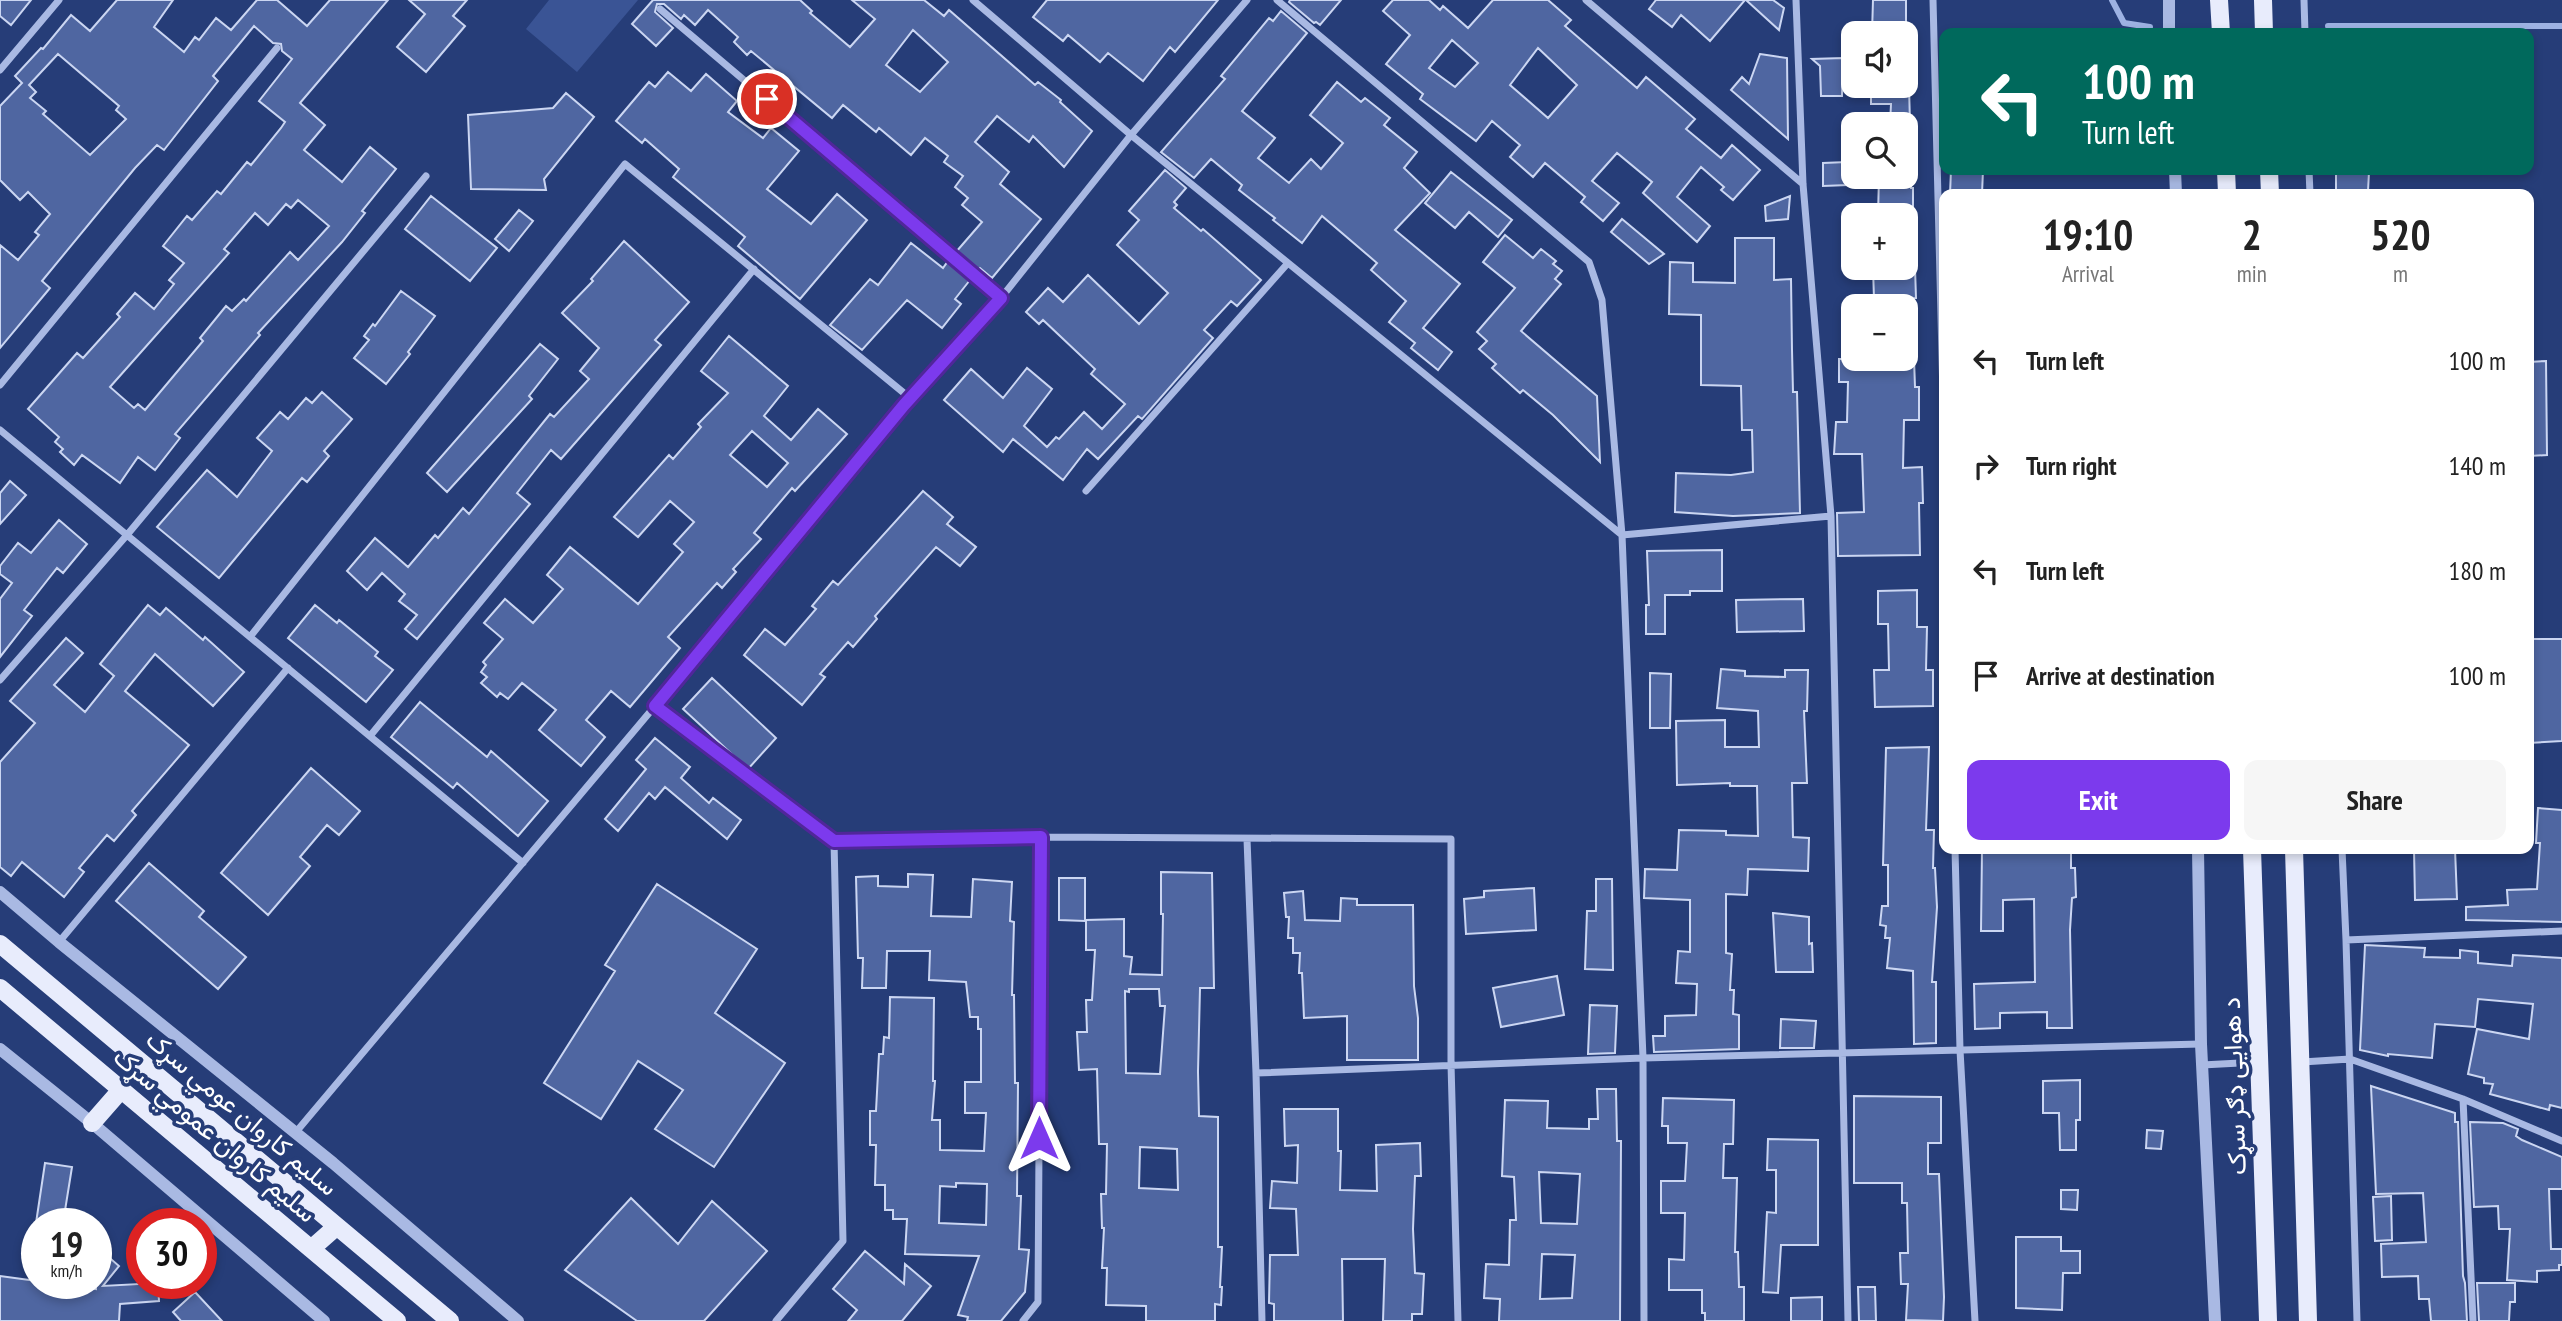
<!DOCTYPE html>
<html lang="en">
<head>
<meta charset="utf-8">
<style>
	body { margin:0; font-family:"PT Sans Narrow",Vazirmatn,sans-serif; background:#f6f6f6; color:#222; height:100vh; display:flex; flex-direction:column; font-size:26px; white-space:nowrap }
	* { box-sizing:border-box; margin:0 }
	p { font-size:23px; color:#767676 }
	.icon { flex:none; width:38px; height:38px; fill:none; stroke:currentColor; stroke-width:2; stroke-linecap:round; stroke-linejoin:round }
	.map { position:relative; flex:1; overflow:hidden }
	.panel { position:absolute; left:1939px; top:189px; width:595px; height:665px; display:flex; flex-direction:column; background:#fff; border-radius:14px; box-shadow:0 4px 10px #0003 }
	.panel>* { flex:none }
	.banner { position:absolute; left:1939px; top:28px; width:595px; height:147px; border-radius:14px; box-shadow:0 4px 10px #0003; background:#00695c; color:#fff; overflow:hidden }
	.tools { position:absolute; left:1841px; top:21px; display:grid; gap:14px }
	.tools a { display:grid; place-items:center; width:77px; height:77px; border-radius:14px; background:#fff; box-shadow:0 4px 10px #0003; font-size:35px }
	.speed { position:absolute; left:21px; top:1208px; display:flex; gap:14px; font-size:35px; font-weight:700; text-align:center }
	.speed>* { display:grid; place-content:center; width:91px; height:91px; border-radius:50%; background:#fff; box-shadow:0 4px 10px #0003; line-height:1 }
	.speed small { font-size:18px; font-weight:400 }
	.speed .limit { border:10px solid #d22; background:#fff; color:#111 }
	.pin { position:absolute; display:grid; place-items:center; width:60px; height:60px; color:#fff; margin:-30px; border:4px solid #fff; border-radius:50%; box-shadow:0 2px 7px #0007 }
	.me { position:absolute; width:77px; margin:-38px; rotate:0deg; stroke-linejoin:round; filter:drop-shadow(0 0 5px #0008) }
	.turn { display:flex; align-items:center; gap:24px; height:147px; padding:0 28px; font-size:32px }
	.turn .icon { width:91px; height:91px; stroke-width:2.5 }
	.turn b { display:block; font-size:49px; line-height:60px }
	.eta { display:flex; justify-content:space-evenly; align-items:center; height:119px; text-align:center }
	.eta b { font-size:42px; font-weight:600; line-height:49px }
	.action { display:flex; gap:14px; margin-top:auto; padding:14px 28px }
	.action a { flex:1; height:80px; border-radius:14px; background:#7c3aed; color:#fff; font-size:28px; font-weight:600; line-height:80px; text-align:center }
	.action a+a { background:#f6f6f6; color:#222 }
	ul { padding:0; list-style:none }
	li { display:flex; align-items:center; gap:21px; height:105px; padding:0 28px }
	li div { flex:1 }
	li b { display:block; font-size:26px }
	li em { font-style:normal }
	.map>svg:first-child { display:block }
	.green { fill:#3a5495 }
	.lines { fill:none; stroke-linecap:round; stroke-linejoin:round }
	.stream { stroke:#9db2e3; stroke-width:6 }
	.building { fill:#4f66a1; stroke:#cbd6f2; stroke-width:2; fill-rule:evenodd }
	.minor { stroke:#a9b9e3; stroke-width:7 }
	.tertiary { stroke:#a9b9e3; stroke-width:12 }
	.primary { stroke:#e8ecfc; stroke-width:18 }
	.route-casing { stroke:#51269a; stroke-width:18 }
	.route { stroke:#7c3aed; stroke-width:12 }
	.labels { text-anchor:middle; stroke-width:7; stroke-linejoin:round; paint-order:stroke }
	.street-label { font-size:26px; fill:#fff; stroke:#263d78 }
</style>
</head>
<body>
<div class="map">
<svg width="2562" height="1321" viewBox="0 0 2562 1321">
	<rect width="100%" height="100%" fill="#263d78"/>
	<path class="green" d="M549 0H638L577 72 526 29Z"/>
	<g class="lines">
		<path class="stream" d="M2112 0 2124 23 2150 27
			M2328 26H2562"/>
	</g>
	<path class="building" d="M0 0H31L11 25 0 16Z
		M117 0H173L154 27 184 52 195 37 199 40 216 18 231 30 257 0H277L307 26 330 0H388L300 103 325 125 304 150 342 182 370 147 396 169 362 211 365 213 342 242 258 333 260 335 175 434 180 438 155 470 138 457 120 483 82 455 74 465 60 452 63 449 55 442 59 437 28 409 77 353 83 358 120 317 117 314 135 293 154 309 174 284 169 280 184 263 163 246 187 216 192 220 217 191 221 194 247 162 251 165 281 128 285 122 259 101 292 59 282 51 281 44 273 43 254 26 213 76 218 81 164 150 157 145 135 168 42 281 50 288 0 348V245L18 260 39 235 35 232 50 214 28 192 20 200 0 180V106L22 83 15 76 41 48 43 49 71 15 90 31ZM58 54 119 106 116 110 126 119 90 155 43 114 46 111 30 98 36 92 29 85ZM298 200 329 226 298 260 290 252 246 301 244 299 232 311 226 306 200 338 203 341 145 410 138 404 134 408 110 387 229 253 224 249 255 213 268 225 286 204 291 208Z
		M409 0H467L453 16 465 26 426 72 397 47 425 14Z
		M653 0H800L812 11 810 13 850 47 875 19 852 0H924L944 16 949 10 1035 85 1038 82 1061 100 1060 102 1092 131 1064 167 1033 136 1029 142 997 116 975 142 1009 172 1000 184 1041 219 992 278 980 268 978 270 956 252 982 222 962 205 968 198 955 187 963 176 944 162 948 156 925 138 911 155 879 128 876 132 843 105 832 118 751 51 747 55 734 42 738 37 708 10 695 25 684 15 681 19 664 4H657L655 12 673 28 656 46 632 24ZM913 30 948 62 920 92 886 65Z
		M1047 0H1218L1175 52 1170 47 1143 81 1108 53 1100 62 1068 35 1063 41 1033 17Z
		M1290 0H1341L1320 25 1316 22 1314 23 1289 2Z
		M1393 0H1429L1440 10 1443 6 1468 28 1493 0H1548L1571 20 1565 26 1637 88 1646 77 1695 119 1686 129 1721 158 1732 145 1760 170 1733 200 1721 190 1724 187 1701 167 1677 197 1710 226 1697 242 1643 193 1652 182 1617 153 1592 181 1619 203 1603 221 1581 202 1585 197 1545 163 1533 177 1510 157 1520 145 1492 121 1476 141 1420 99 1423 94 1386 64 1410 35 1383 11ZM1452 40 1478 63 1455 87 1429 68ZM1538 48 1577 85 1548 118 1510 85Z
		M1656 0H1745L1710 41 1681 15 1672 27 1649 9Z
		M1746 0H1773L1784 8 1779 30Z
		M1873 0H1906V33H1872Z
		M1281 11 1307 33 1242 111 1275 138 1258 158 1289 183 1311 159 1321 169 1343 143 1310 115 1337 82 1361 102 1365 98 1390 118 1384 125 1417 152 1404 168 1430 193 1395 230 1460 284 1423 328 1452 352 1438 370 1411 348 1415 343 1389 322 1406 301 1371 270 1377 263 1322 216 1302 243 1273 220 1275 218 1239 190 1242 185 1211 159 1194 178 1161 152 1225 79 1221 76 1269 18 1273 21Z
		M1760 54 1787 58 1788 139 1731 90 1742 77 1749 84Z
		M1843 58 1842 96H1821L1820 66 1812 59Z
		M668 72 691 91 706 74 737 101 728 112 763 138 771 128 799 151 767 189 811 224 837 194 867 220 800 299 738 246 745 237 673 177 679 169 645 139 642 143 616 121 649 82 655 87Z
		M1871 86H1909L1910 124H1890L1891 104H1871Z
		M566 93 594 117 544 179 546 190 471 189 468 115 553 108Z
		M1847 162 1848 185 1823 186V163Z
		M1165 170 1186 188 1174 202 1177 205 1174 208 1201 231 1203 229 1261 280 1237 306 1231 301 1204 330 1213 338 1142 419 1138 416 1098 459 1087 449 1063 480 1013 439 1003 452 944 400 971 369 1003 398 1027 368 1052 389 1024 426 1047 447 1056 437 1059 439 1084 412 1102 429 1125 404 1091 374 1095 369 1043 320 1039 324 1026 312 1048 288 1063 302 1088 275 1139 324 1168 293 1117 245 1139 220 1129 211Z
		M1951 170H1983L1982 194H1950Z
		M2336 170 2369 172 2368 191 2336 190Z
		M1451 172 1512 220 1498 237 1469 212 1455 228 1425 203Z
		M1879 177H1911V188H1913V215H1878Z
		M431 196 497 248 470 281 405 229Z
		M1790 196 1788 219 1766 221 1765 206Z
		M519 210 533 221 509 251 495 239Z
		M1622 219 1664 254 1649 264 1611 232Z
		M1505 235 1533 258 1541 249 1556 261 1553 264 1562 271 1555 279 1561 284 1521 331 1597 396 1600 462 1553 415 1523 390 1520 393 1492 368 1496 364 1479 349 1487 341 1477 332 1515 288 1483 262Z
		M1735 238H1774V280L1791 279 1792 350 1793 392H1797L1800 513 1733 516 1675 512 1676 473 1731 475 1753 472 1752 430H1742L1741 386 1701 385V315L1669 314 1670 262 1693 263V282L1735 283Z
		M624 241 689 302 655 340 661 345 561 459 551 450 517 493 530 504 417 639 405 629 417 615 399 601 405 594 382 573 367 590 347 571 375 538 408 567 435 535 438 538 463 508 469 514 550 414 554 417 589 379 580 371 599 348 562 313 593 281 591 279Z
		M911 243 943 268 948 261 970 280 955 299 961 304 942 328 907 300 862 350 830 325 870 279 878 285Z
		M1873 268H1915L1916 298 1874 299Z
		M401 291 435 316 408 352 410 354 386 384 354 358 369 340 364 336 373 324 375 326Z
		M729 336 788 386 764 416 791 440 818 409 847 434 795 491 792 488 754 533 761 539 733 569 736 572 722 588 717 583 668 637 680 648 630 707 611 691 586 720 605 737 581 766 539 730 556 710 522 683 508 699 500 693 497 697 481 683 487 677 481 672 486 665 483 662 503 639 484 623 505 599 533 623 563 589 547 575 570 547 638 604 683 552 674 544 694 522 670 501 638 537 614 517 669 455 673 459 701 427 698 424 728 393 701 371ZM752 431 788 463 767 487 730 455Z
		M540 344 558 359 529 396 532 399 447 492 427 473Z
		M1839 359H1914L1915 387H1919V420H1904L1903 468 1922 467 1923 503H1919L1920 555 1838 556 1837 513 1864 512 1862 454H1834L1836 422H1847L1848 382H1839Z
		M2546 361 2547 455 2529 456V362Z
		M322 392 352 419 324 451 329 456 307 482 302 478 219 578 157 527 207 470 237 497 272 451 257 438 280 412 288 419 306 398 312 403Z
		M10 481 26 495 0 524V493Z
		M923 491 953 517 947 524 976 547 960 566 936 547 875 616 877 619 853 647 848 642 820 674 825 677 802 705 744 655 765 629 785 645 816 609 812 606 833 581 838 585Z
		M59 520 87 544 63 573 57 568 24 610 32 616 0 657V599L12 583 0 574V566L18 543 31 553Z
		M1722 550V591H1690V595H1665V634H1646V605H1649L1647 551Z
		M1917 590V627H1927L1926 670H1933V706L1875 707 1874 670H1889L1888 624H1878V591Z
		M1803 599 1804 631 1737 632 1736 600Z
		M148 605 160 615 166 608 203 640 205 637 244 672 213 706 155 654 125 691 189 745 132 811 136 815 114 841 107 835 79 868 84 872 64 897 22 862 11 876 0 867V762L35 723 10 701 66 638 83 653 54 685 85 712 114 676 100 664Z
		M315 605 337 623 339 620 378 652 375 656 393 670 366 702 288 638Z
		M2529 639H2562V741L2529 743Z
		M1721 669 1745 671V676L1785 677V670H1808L1807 711H1804L1807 783H1792L1793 837 1809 838 1808 871 1748 869 1747 895 1726 894V953L1732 954 1730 990H1734L1733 1014 1739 1015V1049L1654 1052 1653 1036H1665V1016L1696 1015 1697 984 1676 983 1678 951 1690 952V900L1644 898 1645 869 1677 870 1679 830 1726 831V835L1758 836 1757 786H1730V783L1677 785 1676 721 1725 720V747H1759L1758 711 1717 708Z
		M1650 673 1671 674 1670 728H1650Z
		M712 678 776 738 748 769 683 709Z
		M420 702 487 757 491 751 548 801 518 836 457 783 453 788 391 737Z
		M655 738 690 767 681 778 709 803 713 798 741 820 727 839 665 787 655 799 649 793 618 831 605 819 646 769 636 760Z
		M1929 747 1926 830H1934L1933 868H1935L1937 907 1932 982H1936V1043L1914 1044 1913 971 1887 968 1890 938H1885L1886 926 1880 925 1882 906H1888V865H1883L1886 748Z
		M311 768 360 811 339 835 327 825 300 857 310 866 268 915 221 873Z
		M2538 808 2562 810V922L2466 920V907L2508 905 2507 890 2537 889 2540 843H2536Z
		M1982 849H2071V868H2075L2076 897 2072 898 2070 930 2072 1028H2047V1012L2000 1013V1028L1975 1029 1974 984 2035 982 2034 899 2003 900V931H1981Z
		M2414 849H2455L2457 899 2415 900Z
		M149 863 204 911 199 917 246 957 218 989 116 901Z
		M1161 872 1212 873 1214 988H1200L1198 1072 1199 1116 1218 1117V1247H1222L1220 1287H1222L1221 1305 1215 1304V1321H1146V1306L1106 1305 1107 1268H1102L1104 1228H1102L1101 1194H1106L1107 1144H1099L1097 1069 1079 1070 1077 1032H1087L1086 1000H1092L1095 950H1086V920L1124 919V956L1132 957 1130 974 1162 975 1163 914H1161ZM1129 989H1159L1160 1006H1165L1160 1074 1126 1073 1125 991 1129 992ZM1140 1147 1177 1149 1178 1190 1139 1188Z
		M908 874 933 875 931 916 971 917 973 879 1012 882 1010 921 1014 922 1012 995H1014L1015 1083H1018L1017 1196H1021L1019 1249 1029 1250 1025 1292 1001 1321H967L968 1317 958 1315 979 1256 905 1254 907 1219H893V1210H885V1185H875L876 1145H870V1111H876L879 1054H883L884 1037 889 1038 890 997 934 998 933 1081H935L932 1120H940V1150L984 1151 986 1113H965V1082H981V1029H978V1017H970L966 982 929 980 930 951H887L886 988H862L863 958H858L856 877 878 876V886L908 887ZM956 1183 987 1184 986 1225 939 1223 940 1186 956 1187Z
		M1059 878H1085V921L1059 920Z
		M1596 879H1612L1613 970 1585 969 1587 911H1596Z
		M657 884 757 949 715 1013 785 1063 714 1167 655 1129 683 1090 638 1061 601 1119 544 1083 615 971 605 965Z
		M1534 888 1536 930 1466 934 1464 899 1484 897V891Z
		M1303 891 1305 920 1340 921 1341 898 1357 899V905H1413L1414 986 1418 1018V1060H1347V1016L1304 1018 1302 973H1299L1300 953H1293V938H1288L1289 917H1286L1284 893Z
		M1773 913 1809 917V944L1812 943 1813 972H1776Z
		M2365 945 2425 948 2424 957 2460 958V950L2478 952V963L2512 966 2513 955 2562 958V1108L2550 1105 2549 1110 2490 1094 2493 1084 2484 1083V1078L2468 1074 2477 1029 2529 1039 2533 1004 2478 999 2475 1027 2435 1024 2432 1058 2388 1054V1056L2360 1050Z
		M1557 976 1564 1015 1501 1027 1493 988Z
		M1590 1005 1617 1006 1615 1053 1588 1054Z
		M1781 1019 1816 1021 1814 1048H1780Z
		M2080 1080V1120H2076V1150H2060L2059 1113H2043V1081Z
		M2371 1086 2455 1113V1122H2458L2463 1276 2465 1283 2467 1321H2431L2429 1299H2419L2418 1276 2382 1277 2381 1244 2426 1242 2423 1193 2376 1194Z
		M1597 1089H1616L1617 1141H1621L1620 1321H1499L1500 1299 1484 1298 1486 1264 1509 1265 1510 1220H1516L1514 1177 1502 1176 1505 1100 1548 1101 1547 1128 1589 1129V1119H1598ZM1539 1172 1580 1174 1577 1224 1541 1223ZM1542 1254 1575 1255 1572 1298 1540 1299Z
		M1854 1096 1941 1097V1143H1928V1174H1939L1944 1297 1943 1321 1906 1320 1908 1284H1901L1900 1253H1908L1907 1203H1902V1183H1854Z
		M1663 1098 1734 1100 1733 1144H1724L1723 1178H1737L1735 1252H1738L1739 1287H1744V1321H1705V1313H1702V1290H1669V1259L1684 1260 1685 1213H1661V1181H1685L1687 1143H1668V1126H1662Z
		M1284 1109H1338V1151H1341L1340 1190 1377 1191 1376 1145 1420 1143 1421 1176H1415L1413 1229 1415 1273 1424 1274 1422 1314H1412V1321H1383L1385 1259H1342L1343 1321H1274V1304L1269 1303 1270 1255H1298L1296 1209 1270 1208 1272 1181 1297 1183 1298 1145 1285 1146Z
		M2470 1122 2503 1123 2518 1129 2516 1136 2522 1140 2562 1157V1189H2549L2551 1249H2562V1265H2559V1270L2537 1271V1282L2507 1280 2510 1229H2499L2498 1206 2474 1207Z
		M2147 1130 2163 1131 2161 1149 2146 1148Z
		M1768 1139 1818 1140V1245H1781L1778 1293 1763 1292 1767 1212 1776 1213V1170H1767Z
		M45 1163 72 1167 63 1223H36Z
		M2061 1190H2078L2077 1210 2061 1209Z
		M2391 1196 2392 1240 2375 1241 2373 1197Z
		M631 1198 678 1244 712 1201 767 1251 704 1321H637L565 1270Z
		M2016 1237H2061V1251H2080V1273H2063L2062 1310 2016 1308Z
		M96 1246 119 1266 103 1286 158 1283 159 1301 120 1304 119 1321H0V1276L96 1289Z
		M865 1251 904 1284 905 1264 931 1286 902 1321H848L857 1310 833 1289Z
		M2477 1283H2515V1302H2510L2509 1321H2479Z
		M1858 1287H1875L1876 1321H1859Z
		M195 1292 222 1321H181L173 1312Z
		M1822 1297V1321H1791V1298Z"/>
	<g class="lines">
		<path class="minor" d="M973 0 1131 135 1622 535 1831 516
			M1277 0 1589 262 1602 300 1622 535 1643 1058 1644 1321
			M1586 0 1803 184
			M1796 0 1803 184 1831 516 1848 1321
			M1933 0 1944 436
			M2304 0 2305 33
			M660 9 1001 298
			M0 70 59 0
			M2309 170 2310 194
			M0 385 277 48
			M0 430 523 863
			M1086 491 1288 263
			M250 637 625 164 910 398
			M0 680 127 535 426 176
			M655 706 834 841 843 1241 776 1321
			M370 736 754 269
			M1247 839 1256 1073 1262 1321
			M834 841 1041 837 1451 839V1064L1458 1321
			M1955 849 1960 1050 1975 1321
			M2342 849 2346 940 2357 1321
			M2346 940 2562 931
			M59 942 288 668
			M2302 1062 2350 1059 2463 1099 2562 1141
			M2202 1065 2259 1062
			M1256 1073 1643 1058 2201 1044
			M2463 1099 2473 1321
			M296 1132 655 706 904 405 1001 298 1131 135 1247 0
			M1023 1321 1038 1302 1041 837"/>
		<path class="tertiary" d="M2169 0V33
			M2175 170 2176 194
			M2198 849 2201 1044 2215 1321
			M0 892 59 942 333 1163 518 1321
			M0 1049 92 1123 324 1321"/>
		<path class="primary" d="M2219 0 2221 33
			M2263 0 2264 33
			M2226 170 2227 194
			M2269 170 2270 194
			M2252 849 2268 1321
			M2294 849 2308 1321
			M0 944 450 1321
			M0 988 397 1321
			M92 1123 120 1091
			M311 1249 336 1227"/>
	</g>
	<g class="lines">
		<g class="route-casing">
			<path id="route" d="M767 99 1001 298 904 405 655 706 834 841 1041 837 1039 1138"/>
		</g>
		<use href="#route" class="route"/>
	</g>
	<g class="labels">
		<g class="street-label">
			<text transform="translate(2234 1086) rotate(-92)" y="9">د هوایی ډګر سړک</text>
			<text transform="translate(242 1113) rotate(40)" y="9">سلیم کاروان عومي سړک</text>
			<text transform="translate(215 1135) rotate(40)" y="9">سلیم کاروان عمومي سړک</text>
		</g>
	</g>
</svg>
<div class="tools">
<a><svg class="icon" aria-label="sound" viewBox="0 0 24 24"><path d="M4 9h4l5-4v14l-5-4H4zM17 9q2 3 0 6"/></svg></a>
<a><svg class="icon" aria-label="search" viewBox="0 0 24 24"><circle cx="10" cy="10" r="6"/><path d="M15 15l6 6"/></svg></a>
<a>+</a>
<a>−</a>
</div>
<div class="speed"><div>19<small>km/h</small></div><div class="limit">30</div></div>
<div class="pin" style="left:767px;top:99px;background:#d93025"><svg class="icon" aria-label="arrive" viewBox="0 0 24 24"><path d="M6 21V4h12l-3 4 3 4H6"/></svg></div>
<svg class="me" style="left:1039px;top:1138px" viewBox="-20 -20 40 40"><path d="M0-17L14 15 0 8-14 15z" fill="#7c3aed" stroke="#fff" stroke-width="4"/></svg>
<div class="banner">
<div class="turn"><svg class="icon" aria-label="left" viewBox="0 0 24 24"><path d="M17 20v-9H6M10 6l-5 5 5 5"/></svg><div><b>100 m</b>Turn left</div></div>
</div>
<section class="panel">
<div class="eta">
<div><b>19:10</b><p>Arrival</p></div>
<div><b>2</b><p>min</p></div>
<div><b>520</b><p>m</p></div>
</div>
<ul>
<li><svg class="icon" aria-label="left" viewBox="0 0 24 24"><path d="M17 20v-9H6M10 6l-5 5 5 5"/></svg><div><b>Turn left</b></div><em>100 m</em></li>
<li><svg class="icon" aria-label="right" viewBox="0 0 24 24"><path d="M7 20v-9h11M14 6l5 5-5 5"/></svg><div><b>Turn right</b></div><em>140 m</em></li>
<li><svg class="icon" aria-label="left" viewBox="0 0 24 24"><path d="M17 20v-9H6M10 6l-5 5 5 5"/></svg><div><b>Turn left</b></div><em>180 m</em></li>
<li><svg class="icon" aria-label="arrive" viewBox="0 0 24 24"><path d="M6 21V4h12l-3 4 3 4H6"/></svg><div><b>Arrive at destination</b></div><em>100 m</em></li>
</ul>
<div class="action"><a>Exit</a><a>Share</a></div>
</section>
</div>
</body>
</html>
